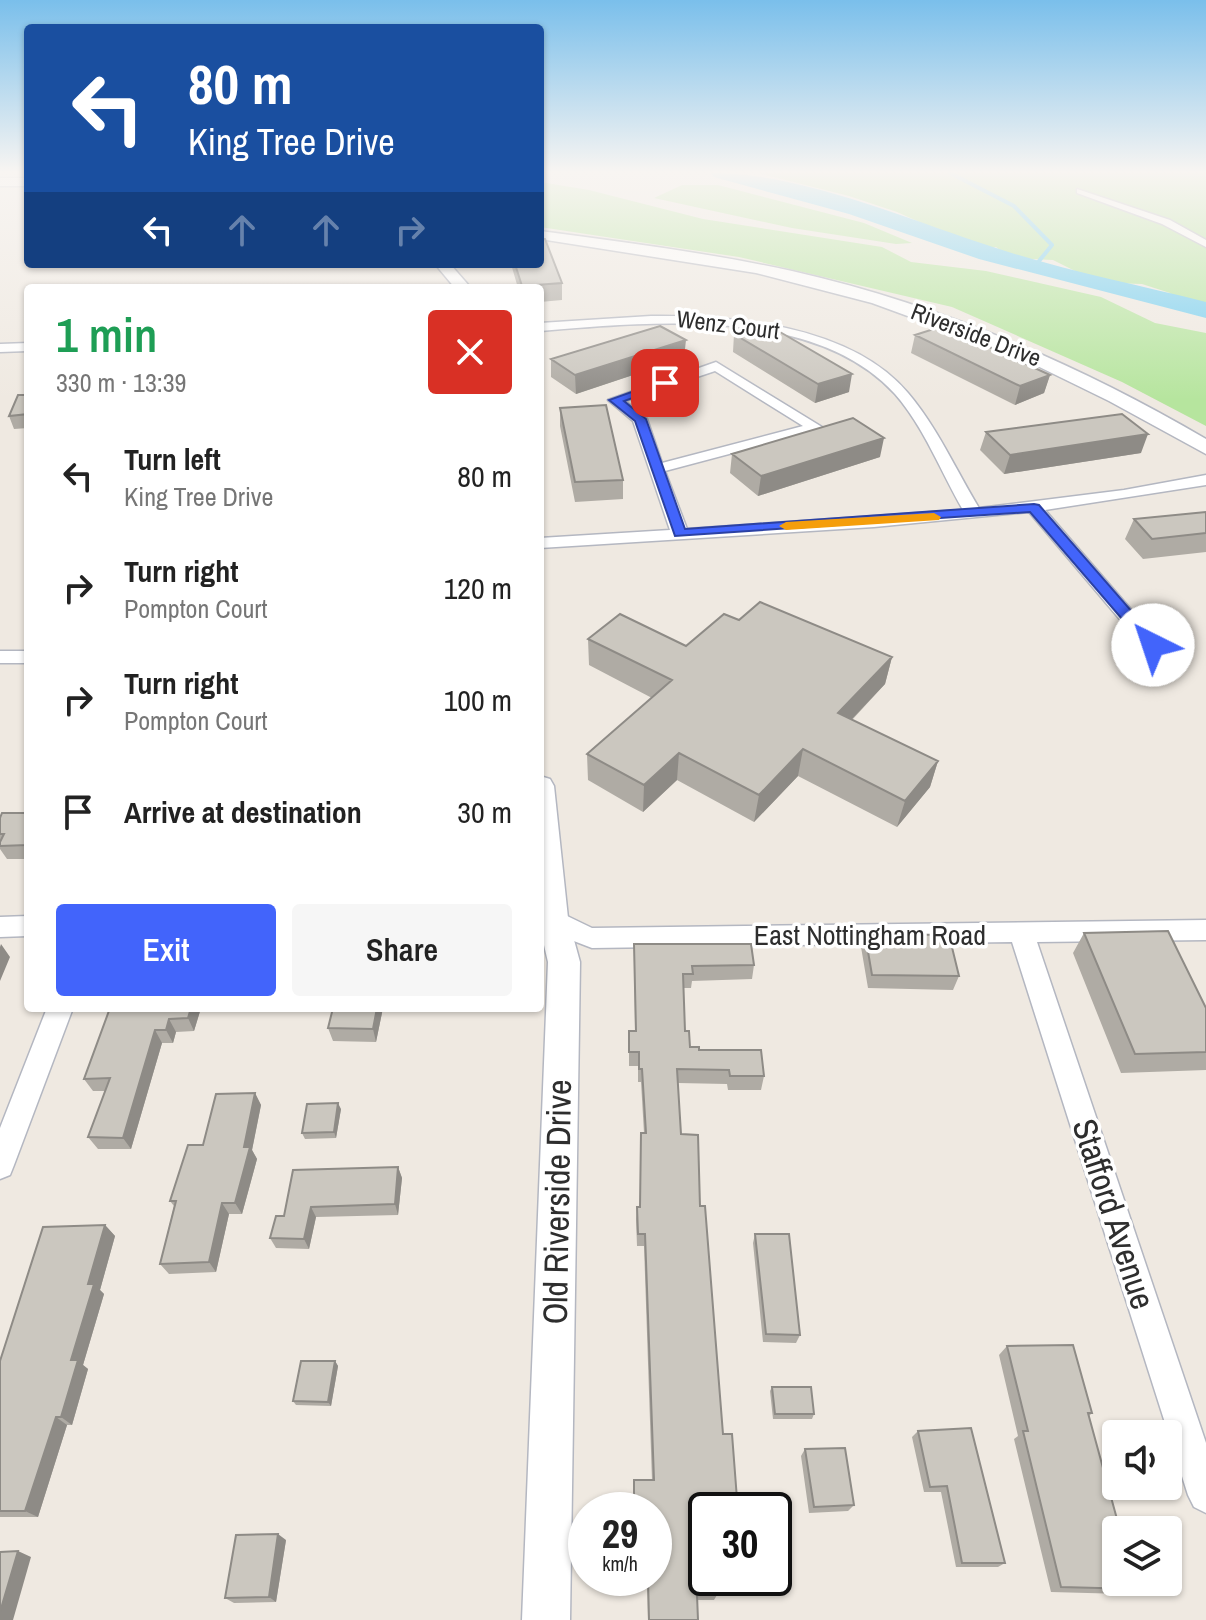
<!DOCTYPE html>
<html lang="en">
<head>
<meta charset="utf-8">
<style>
	body { margin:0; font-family:"Archivo Narrow",sans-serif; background:#f6f6f6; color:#222; height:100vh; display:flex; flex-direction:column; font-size:30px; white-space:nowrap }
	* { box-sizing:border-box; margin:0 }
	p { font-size:26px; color:#767676 }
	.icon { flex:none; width:44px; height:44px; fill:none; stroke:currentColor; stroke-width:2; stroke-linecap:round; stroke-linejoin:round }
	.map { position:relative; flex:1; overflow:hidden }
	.sheet { position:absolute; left:24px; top:284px; width:520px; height:728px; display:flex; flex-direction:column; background:#fff; border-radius:8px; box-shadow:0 2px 6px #0004 }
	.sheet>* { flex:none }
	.top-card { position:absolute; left:24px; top:24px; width:520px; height:244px; border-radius:8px; box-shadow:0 2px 6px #0004; background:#1a4fa0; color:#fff; overflow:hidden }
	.tools { position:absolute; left:1102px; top:1420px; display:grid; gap:16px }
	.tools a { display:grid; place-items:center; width:80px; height:80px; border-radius:8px; background:#fff; box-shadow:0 2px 6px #0004; font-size:40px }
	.speed { position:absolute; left:568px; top:1492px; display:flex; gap:16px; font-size:40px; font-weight:700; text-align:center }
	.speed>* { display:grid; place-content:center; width:104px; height:104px; border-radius:50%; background:#fff; box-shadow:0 2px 6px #0004; line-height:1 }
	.speed small { font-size:20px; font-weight:400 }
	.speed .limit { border:4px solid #111; border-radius:12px; background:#fff; color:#111 }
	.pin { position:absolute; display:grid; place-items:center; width:68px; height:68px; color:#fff; margin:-34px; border-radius:16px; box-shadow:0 4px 12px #0006 }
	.me { position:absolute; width:88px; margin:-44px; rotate:319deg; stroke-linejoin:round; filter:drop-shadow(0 0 6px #0008) }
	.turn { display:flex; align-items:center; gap:28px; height:168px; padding:0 32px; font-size:36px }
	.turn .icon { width:104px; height:104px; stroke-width:2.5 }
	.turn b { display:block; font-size:56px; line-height:68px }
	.lanes { display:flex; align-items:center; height:76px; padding:0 32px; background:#0003; justify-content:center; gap:40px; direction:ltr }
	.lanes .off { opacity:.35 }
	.round { display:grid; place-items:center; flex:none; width:84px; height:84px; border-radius:8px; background:#f6f6f6 }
	.head { display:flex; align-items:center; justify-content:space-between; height:136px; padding:0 32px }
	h1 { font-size:48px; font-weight:600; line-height:60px; color:#1e9e55 }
	.action { display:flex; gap:16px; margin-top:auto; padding:16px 32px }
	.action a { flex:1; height:92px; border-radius:8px; background:#4264fb; color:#fff; font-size:32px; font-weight:600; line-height:92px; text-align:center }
	.action a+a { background:#f6f6f6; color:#222 }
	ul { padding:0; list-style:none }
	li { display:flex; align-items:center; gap:24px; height:112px; padding:0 32px }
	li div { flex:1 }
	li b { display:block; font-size:30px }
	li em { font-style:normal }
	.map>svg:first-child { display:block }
	.green { fill:#b6e59e }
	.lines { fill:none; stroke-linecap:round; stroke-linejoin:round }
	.stream { stroke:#75cff0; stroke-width:4 }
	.river { fill:#75cff0; fill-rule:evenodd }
	.minor-casing { stroke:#b4b7c1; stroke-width:3 }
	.tertiary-casing { stroke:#b4b7c1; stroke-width:3 }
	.secondary-casing { stroke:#b4b7c1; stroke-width:3 }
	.minor { fill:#fff; fill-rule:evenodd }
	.tertiary { fill:#fff; fill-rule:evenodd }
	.secondary { fill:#fff; fill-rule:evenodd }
	.wall { fill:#afaba4 }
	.shaded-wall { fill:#8e8b86 }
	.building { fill:#cbc7bf; stroke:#8e8b86; stroke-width:2 }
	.route { fill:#4264fb; stroke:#2b41a3; stroke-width:2 }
	.slow { fill:#f59e0b }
	.labels { text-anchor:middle; stroke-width:7; stroke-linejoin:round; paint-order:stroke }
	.far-street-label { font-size:24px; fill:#2e2e2e; stroke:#fff }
	.street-label { font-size:28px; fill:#2e2e2e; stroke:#fff }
	.near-street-label { font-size:34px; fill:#2e2e2e; stroke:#fff }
</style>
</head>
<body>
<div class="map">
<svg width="1206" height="1620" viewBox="0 0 1206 1620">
	<rect width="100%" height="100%" fill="#efe9e1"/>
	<path class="green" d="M758 173H1206V305C1191 303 1177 310 1170 293L1142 284 1112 283 1081 274 1053 260 1009 258 996 247 976 251 954 245 955 238 897 212 849 196Z
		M540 182 589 190 703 219 882 247 911 262 986 271 1101 297 1155 323 1206 333V426L1122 382 952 307 739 257 540 227Z
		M682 185H718L864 223 912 243 896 244 792 228 654 198Z"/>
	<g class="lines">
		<path class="stream" d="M950 173 1014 206 1052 245 1035 266"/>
		<path class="river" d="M711 173C802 173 906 219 993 247 1062 270 1135 284 1206 302V318L979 259 849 214 714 177Z"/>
		<g class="minor-casing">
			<path id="minor" d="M1077 189 1170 220 1206 240V247L1162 224 1077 193Z
				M651 316C733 315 851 325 908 393 937 427 956 470 979 508L1124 490 1206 475V485L1045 510 1180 666 1183 670 1180 674H1166L1029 512 874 527 540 548V538L670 530 633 421 608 400 716 362 822 427 820 430 665 471 687 529 963 510C941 472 924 427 895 394 814 305 647 322 540 331V323ZM715 371 803 426 662 463 647 419 625 401Z
				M28 343V351L0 352V344Z
				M0 651H28V663H0Z
				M540 908 563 914 592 928 1206 920V940L1037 942 1206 1443V1513L1194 1507 1188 1495 1012 942 592 948 540 928Z
				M28 916V936L0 937V917Z
				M47 1008H73L14 1165 10 1175 0 1179V1128Z"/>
		</g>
		<g class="tertiary-casing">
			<path id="tertiary" d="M435 264H450L471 288H455Z
				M540 776 550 779 554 786 568 918 580 962 570 1620H522L548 962 540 928Z"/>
		</g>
		<g class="secondary-casing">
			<path id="secondary" d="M0 178H28V186H0Z
				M540 231C624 242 709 253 792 271 938 304 1076 363 1206 439V454L1109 401 1017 356 872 303 756 273 540 239Z"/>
		</g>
		<use href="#minor" class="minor"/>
		<use href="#tertiary" class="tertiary"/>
		<use href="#secondary" class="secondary"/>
	</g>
	<path class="wall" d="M511 264H540L562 283V300L540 302V288H518Z
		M734 334 849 392 815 403 733 352Z
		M915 335 1050 375 1044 393 1015 405 911 353Z
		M684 358 576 394 551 377V359Z
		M28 395V428L14 429 9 416Z
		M560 408 623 480V499L575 502 560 426Z
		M986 432 1141 453 1004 474 980 450Z
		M732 454 880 457 758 496 730 473Z
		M1206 512V552L1143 559 1125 539 1134 519Z
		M739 620 892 657 885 684 852 720 938 761 930 787 897 827 798 776 754 822 677 780 643 812 588 780 587 754 652 698 589 665 588 639 686 646Z
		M28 813V859H7L0 849V818Z
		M1084 933 1206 1008V1070L1121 1073 1073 953Z
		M865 934 959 976 953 990 868 988 861 947Z
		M634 944 754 965 752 979 692 981 691 988H683L685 1031 690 1047 764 1076 761 1090H728L727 1084 678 1083 681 1134 700 1206 723 1434 737 1499 734 1506 710 1507 717 1595 714 1600H697L698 1620H648L647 1578H654V1510H645V1508H633L634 1480H652L644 1246H637L636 1219 637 1207H640L644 1133 641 1082H638V1066H629V1031H635Z
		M110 1008H201L194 1031 176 1032 173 1043H162L131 1149H98L88 1137 106 1091H93L84 1079Z
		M383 1008 376 1042 333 1041 328 1028Z
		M255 1093 261 1105 252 1150 257 1159 242 1214H229L216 1272 169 1274 160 1264 174 1206 170 1201 203 1145Z
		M341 1109 336 1138 305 1139 302 1133Z
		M398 1167 402 1178 398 1215 316 1217 309 1249 276 1248 270 1238 284 1216Z
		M105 1225 115 1236 100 1290 104 1294 83 1365 88 1369 72 1425H67L38 1517H0V1361Z
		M755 1234 800 1335 796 1343 763 1342 753 1243Z
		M1007 1346 1092 1413 1089 1416 1136 1589 1124 1594 1051 1592 1014 1439 1018 1436 999 1355Z
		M335 1361 338 1366 331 1406 296 1405 293 1401Z
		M772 1387 814 1414 812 1419H773L770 1391Z
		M918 1431 1005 1563 998 1567H956L941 1492H924L912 1437Z
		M805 1449 854 1505 848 1511 809 1513 801 1456Z
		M286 1540 276 1602 234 1603 225 1598Z"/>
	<path class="shaded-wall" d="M686 340 684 358 576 394 575 375Z
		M852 374 849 392 815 403 818 384Z
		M1050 375 1044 393 1015 405 1020 386Z
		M1148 434 1141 453 1004 474 1010 455Z
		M884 438 880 457 758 496 761 476Z
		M892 657 885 684 832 740 838 713Z
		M803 749 798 776 754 822 759 795Z
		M679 753 677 780 643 812 644 785Z
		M938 761 930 787 897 827 905 801Z
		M1 944 10 957 0 981V947Z
		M191 1008H201L194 1031 188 1018Z
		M377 1008H383L376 1042 373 1029Z
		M169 1019 176 1032 173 1043 166 1030Z
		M155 1030 162 1043 131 1149 123 1138Z
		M255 1093 261 1105 252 1150 257 1159 242 1214 235 1203 244 1147Z
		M338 1103 341 1109 336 1138 334 1132Z
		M398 1167 402 1178 398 1215 395 1204Z
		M222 1203 229 1214 216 1272 209 1262Z
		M311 1207 316 1217 309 1249 304 1239Z
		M105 1225 115 1236 100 1290 104 1294 83 1365 88 1369 72 1425 61 1417 71 1360 88 1284Z
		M335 1361 338 1366 331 1406 328 1402Z
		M56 1417 67 1425 38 1517 25 1511Z
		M278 1534 286 1540 276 1602 269 1597Z
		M18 1551 31 1557 13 1620H0V1612Z"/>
	<path class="building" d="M540 239H545L562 283 522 286 515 264H540Z
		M768 325 852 374 818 384 734 334Z
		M660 326 686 340 575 375 551 359Z
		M943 326 1050 375 1020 386 915 335Z
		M18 395H28V414L9 416Z
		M606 405 623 480 575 482 560 408Z
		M1122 414 1148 434 1010 455 986 432Z
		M853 418 884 438 761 476 732 454Z
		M1206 512V533L1152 539 1134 519Z
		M760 602 892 657 838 713 938 761 905 801 803 749 759 795 679 753 644 785 587 754 672 680 588 639 620 614 686 646 724 614 739 620Z
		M2 813H28L27 845 0 846V842L4 834H0V818Z
		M1168 931 1206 1008V1052L1135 1054 1084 933Z
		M865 934 949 935 959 976 872 975Z
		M634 944H751L754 965 692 966 693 974H683L685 1031H689L690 1047H699V1050H761L764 1076H730L729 1070 677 1069 681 1134 698 1135 700 1206H705L723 1434H732L737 1499 710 1500 711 1510H706V1578H716L717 1595H697L698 1620H649L648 1578H654V1510H646V1501H634V1480H654L645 1234H638L637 1207H640L641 1133H646L642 1069H639V1052H629V1031H636Z
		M110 1008H191L188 1018 169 1019 166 1030H155L123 1138 88 1137 110 1078 84 1079Z
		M333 1008H377L373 1029 328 1028Z
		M255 1093 244 1147H250L235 1203H222L209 1262 160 1264 176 1201H170L188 1145H203L216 1094Z
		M338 1103 334 1132 302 1133 307 1104Z
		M398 1167 395 1204 311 1207 304 1239 270 1238 276 1216H284L293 1170Z
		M105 1225 88 1284H94L71 1360H78L61 1417H56L25 1511H0V1361L43 1227Z
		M755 1234H789L800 1335 766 1334Z
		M1073 1345 1092 1413H1088L1120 1530H1116V1582H1134L1136 1589 1061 1587 1023 1431H1028L1007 1346Z
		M301 1361H335L328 1402 293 1401Z
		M772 1387H811L814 1414H775Z
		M971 1428 1005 1563H962L947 1486 930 1487 918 1431Z
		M845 1448 854 1505 814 1507 805 1449Z
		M278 1534 269 1597 225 1598 236 1535Z
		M18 1551 0 1612V1552Z"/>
	<linearGradient id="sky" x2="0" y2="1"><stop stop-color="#7abfeb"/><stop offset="0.43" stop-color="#f8f5f2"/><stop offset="1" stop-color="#f8f5f2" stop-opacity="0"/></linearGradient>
	<rect width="1206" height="400" fill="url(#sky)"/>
	<path class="route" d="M665 380 669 381V385L624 401 646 419 685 529 1034 504 1039 505 1161 645 1158 648H1147L1030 512 675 536 635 421 609 400Z"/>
	<path class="slow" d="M934 513 941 517 939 520 786 530 779 526 786 522Z"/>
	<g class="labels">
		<g class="far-street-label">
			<text transform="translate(728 325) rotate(7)" y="8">Wenz Court</text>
			<text transform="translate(976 335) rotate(21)" y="8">Riverside Drive</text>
		</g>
		<g class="street-label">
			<text x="870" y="945">East Nottingham Road</text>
		</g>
		<g class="near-street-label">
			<text transform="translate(557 1202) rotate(-89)" y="12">Old Riverside Drive</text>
			<text transform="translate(1114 1214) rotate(72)" y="12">Stafford Avenue</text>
		</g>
	</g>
</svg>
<div class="tools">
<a><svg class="icon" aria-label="sound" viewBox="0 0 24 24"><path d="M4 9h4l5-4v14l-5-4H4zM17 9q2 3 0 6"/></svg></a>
<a><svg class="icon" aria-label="layers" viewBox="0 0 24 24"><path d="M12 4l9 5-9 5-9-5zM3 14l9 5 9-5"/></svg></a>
</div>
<div class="speed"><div>29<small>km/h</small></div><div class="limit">30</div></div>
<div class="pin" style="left:665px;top:383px;background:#d93025"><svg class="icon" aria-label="arrive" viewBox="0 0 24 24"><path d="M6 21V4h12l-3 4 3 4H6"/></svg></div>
<svg class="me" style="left:1153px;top:645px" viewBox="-20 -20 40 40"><circle r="19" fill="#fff"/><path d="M0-13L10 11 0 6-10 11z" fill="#4264fb"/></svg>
<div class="top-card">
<div class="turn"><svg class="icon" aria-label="left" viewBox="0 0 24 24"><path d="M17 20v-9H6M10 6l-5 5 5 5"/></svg><div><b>80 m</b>King Tree Drive</div></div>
<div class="lanes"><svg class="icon" aria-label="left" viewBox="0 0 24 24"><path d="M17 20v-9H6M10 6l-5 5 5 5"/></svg><svg class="icon off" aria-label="ahead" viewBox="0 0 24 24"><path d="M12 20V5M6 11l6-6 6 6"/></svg><svg class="icon off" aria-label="ahead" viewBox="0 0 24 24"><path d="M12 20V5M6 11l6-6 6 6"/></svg><svg class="icon off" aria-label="right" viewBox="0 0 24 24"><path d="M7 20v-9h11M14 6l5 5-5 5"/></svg></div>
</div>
<section class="sheet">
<div class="head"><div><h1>1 min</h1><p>330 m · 13:39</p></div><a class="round" style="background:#d93025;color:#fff"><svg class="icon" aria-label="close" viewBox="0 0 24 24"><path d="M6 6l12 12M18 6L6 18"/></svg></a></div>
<ul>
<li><svg class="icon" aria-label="left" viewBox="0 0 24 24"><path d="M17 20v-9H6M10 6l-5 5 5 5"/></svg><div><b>Turn left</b><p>King Tree Drive</p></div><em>80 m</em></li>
<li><svg class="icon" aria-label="right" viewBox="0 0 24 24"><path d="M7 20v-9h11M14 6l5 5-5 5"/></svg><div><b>Turn right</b><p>Pompton Court</p></div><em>120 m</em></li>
<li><svg class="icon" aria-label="right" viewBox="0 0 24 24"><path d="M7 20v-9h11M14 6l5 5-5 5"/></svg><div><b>Turn right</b><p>Pompton Court</p></div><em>100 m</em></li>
<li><svg class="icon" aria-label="arrive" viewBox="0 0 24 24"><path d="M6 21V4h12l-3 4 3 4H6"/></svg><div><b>Arrive at destination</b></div><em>30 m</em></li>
</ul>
<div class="action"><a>Exit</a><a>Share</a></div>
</section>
</div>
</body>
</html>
